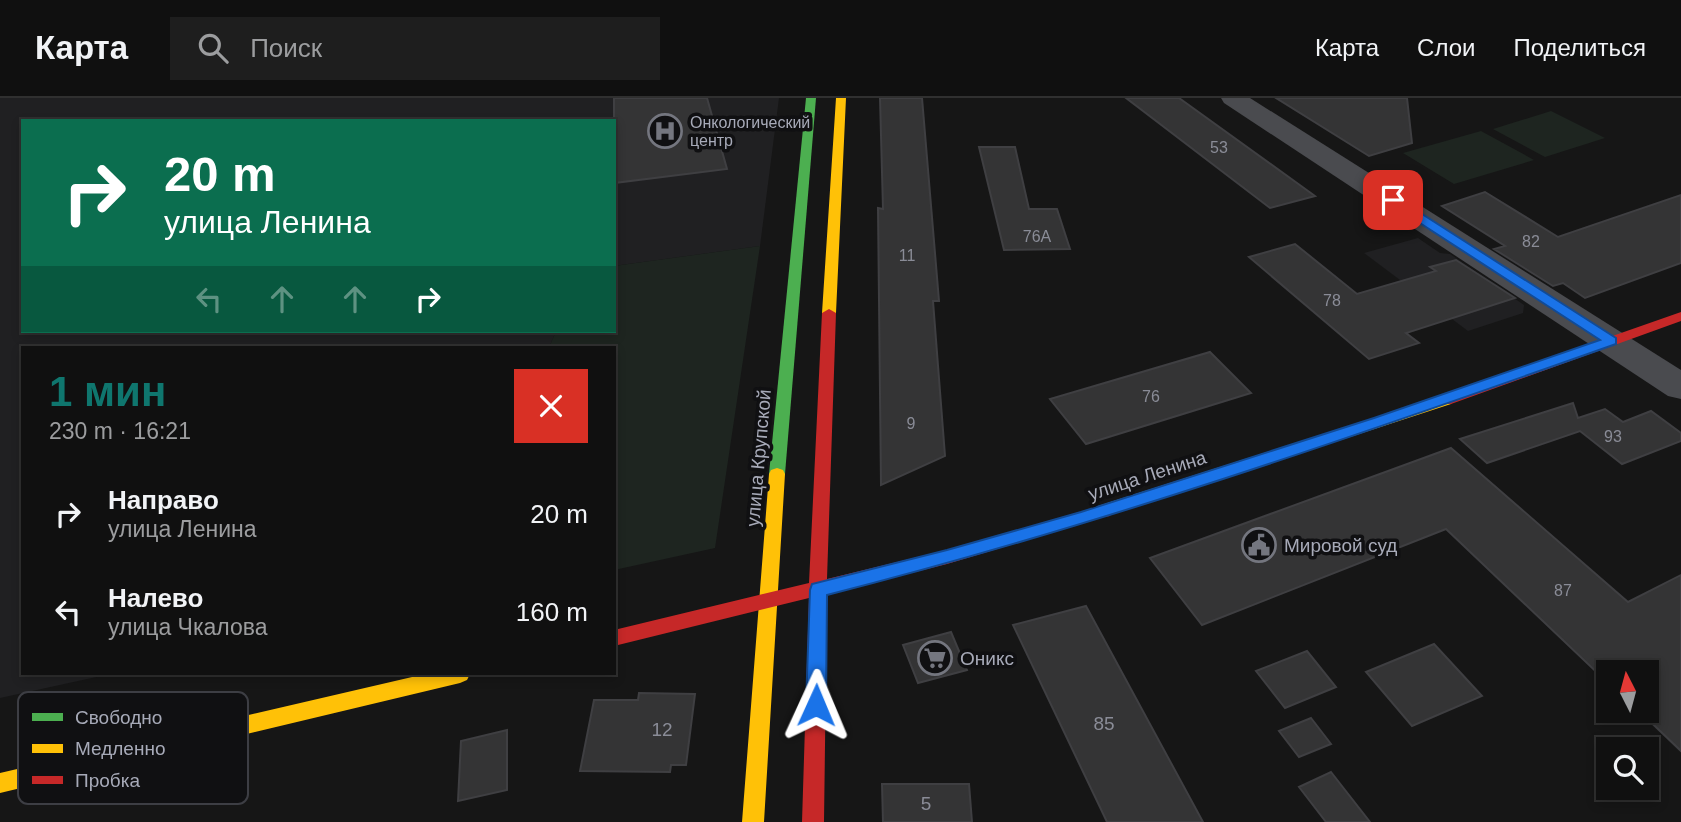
<!DOCTYPE html>
<html lang="ru">
<head>
<meta charset="utf-8">
<style>
	body { margin:0; font-family:Arial,sans-serif; background:#1e1e1e; color:#f1f3f6; height:100vh; display:flex; flex-direction:column; font-size:26px; white-space:nowrap }
	* { box-sizing:border-box; margin:0 }
	p { font-size:23px; color:#9c9d9f }
	.icon { flex:none; width:38px; height:38px; fill:none; stroke:currentColor; stroke-width:2; stroke-linecap:round; stroke-linejoin:round }
	.map { position:relative; flex:1; overflow:hidden }
	.sheet { position:absolute; left:21px; top:248px; width:595px; height:329px; display:flex; flex-direction:column; background:#101010; border-radius:0px; box-shadow:0 4px 10px #0003,0 0 0 2px #303030 }
	.sheet>* { flex:none }
	.guide { position:absolute; left:21px; top:21px; width:595px; height:214px; border-radius:0px; box-shadow:0 4px 10px #0003,0 0 0 2px #303030; background:#0b6e4f; color:#fff; overflow:hidden }
	.needle { width:46px; rotate:354deg }
	.tools { position:absolute; left:1596px; top:562px; display:grid; gap:14px }
	.tools a { display:grid; place-items:center; width:63px; height:63px; border-radius:0px; background:#101010; box-shadow:0 4px 10px #0003,0 0 0 2px #303030; font-size:35px }
	.pin { position:absolute; display:grid; place-items:center; width:60px; height:60px; color:#fff; margin:-30px; border-radius:14px; box-shadow:0 4px 10px #0006 }
	.me { position:absolute; width:77px; margin:-38px; rotate:1deg; stroke-linejoin:round; filter:drop-shadow(0 0 5px #0008) }
	.turn { display:flex; align-items:center; gap:24px; height:147px; padding:0 28px; font-size:32px }
	.turn .icon { width:91px; height:91px; stroke-width:2.5 }
	.turn b { display:block; font-size:49px; line-height:60px }
	.lanes { display:flex; align-items:center; height:66px; padding:0 28px; background:#0003; justify-content:center; gap:35px; direction:ltr }
	.lanes .off { opacity:.35 }
	.round { display:grid; place-items:center; flex:none; width:74px; height:74px; border-radius:0px; background:#1e1e1e }
	.headline { display:flex; align-items:center; justify-content:space-between; height:119px; padding:0 28px }
	h1 { font-size:42px; font-weight:600; line-height:52px; color:#0f766e }
	ul { padding:0; list-style:none }
	li { display:flex; align-items:center; gap:21px; height:98px; padding:0 28px }
	li div { flex:1 }
	li b { display:block; font-size:26px }
	li em { font-style:normal }
	header { display:flex; align-items:center; gap:42px; box-sizing:border-box; height:98px; padding:0 35px; background:#101010; border-bottom:2px solid #303030 }
	header strong { font-size:33px }
	nav { display:flex; gap:38px; margin-inline-start:auto; font-size:24px }
	.search { width:490px; height:63px; background:#1e1e1e; display:flex; align-items:center; gap:18px; box-sizing:border-box; padding:0 24px; border-radius:0px; color:#9c9d9f; font-size:26px }
	.map>svg:first-child { display:block }
	.built { fill:#202022 }
	.green { fill:#1e2520 }
	.building { fill:#343435; stroke:#3f3f42; stroke-width:2 }
	.lines { fill:none; stroke-linecap:round; stroke-linejoin:round }
	.street { fill:#4a4b4f; fill-rule:evenodd }
	.fast { fill:#4caf50; fill-rule:evenodd }
	.slow { fill:#ffc107; fill-rule:evenodd }
	.jam { fill:#c62828; fill-rule:evenodd }
	.route { fill:#1a73e8; stroke:#114b97; stroke-width:2 }
	.labels { text-anchor:middle; stroke-width:7; stroke-linejoin:round; paint-order:stroke }
	.far-poi-label { font-size:16px; fill:#a7aab8; stroke:#101012; text-anchor:start }
	.number-label { font-size:16px; fill:#8a8c97 }
	.street-label { font-size:19px; fill:#a7aab8; stroke:#101012 }
	.poi-label { font-size:19px; fill:#a7aab8; stroke:#101012; text-anchor:start }
	.near-number-label { font-size:19px; fill:#8a8c97 }
	.key { fill:#101012; stroke:#3d3e44; stroke-width:2 }
	.key-label { font-size:19px; fill:#a7aab8 }
</style>
</head>
<body>
<header>
<strong>Карта</strong>
<div class="search"><svg class="icon" aria-label="search" viewBox="0 0 24 24"><circle cx="10" cy="10" r="6"/><path d="M15 15l6 6"/></svg>Поиск</div>
<nav><a>Карта</a><a>Слои</a><a>Поделиться</a></nav>
</header>
<div class="map">
<svg width="1681" height="724" viewBox="0 0 1681 724">
	<rect width="100%" height="100%" fill="#161616"/>
	<path class="built" d="M0 0H779L760 148 614 168V23H23V233H556L549 250H23V576H110L0 600Z
		M1418 140 1440 155 1450 156 1524 207 1523 215 1468 233 1364 155Z"/>
	<path class="green" d="M1551 13 1605 40 1545 59 1493 31Z
		M1481 33 1534 62 1454 86 1403 55Z
		M760 148 715 450 614 472V250H549L556 233H614V168Z"/>
	<path class="building" d="M614 0H707L727 71 614 85Z
		M880 0H922L939 203H933L945 358 881 387 878 110 883 111Z
		M1126 0H1179L1315 98 1270 110Z
		M1276 0H1407L1412 45 1369 58Z
		M979 49H1015L1029 111H1057L1070 151 1004 152Z
		M1485 94 1558 139 1681 97V165L1585 200 1563 185 1553 188 1494 151 1505 148 1442 108Z
		M1295 146 1357 196 1436 173 1430 169 1456 162 1515 200 1406 235 1419 245 1369 261 1249 159Z
		M1210 254 1251 295 1086 346 1050 301Z
		M1573 305 1578 320 1605 311 1623 324 1651 313 1681 335V343L1622 366 1580 333 1487 365 1460 341Z
		M1451 350 1628 504 1681 477V653L1638 612H1647V574H1608V585L1446 431 1202 527 1150 460Z
		M1086 508 1203 724H1107L1013 527Z
		M951 534 967 572 918 585 903 547Z
		M1434 546 1482 598 1412 628 1366 574Z
		M1307 553 1336 589 1285 610 1256 573Z
		M639 595 695 596 686 667H671L670 674 580 673 594 602H638Z
		M1311 620 1331 646 1299 659 1279 633Z
		M507 632V692L458 703 461 643Z
		M1331 674 1370 724H1326L1299 689Z
		M882 686H969L972 724H883Z"/>
	<g class="lines">
		<path class="street" d="M1221 0H1250L1681 272V301L1668 298 1224 5Z"/>
		<path class="fast" d="M806 0H816L785 376 783 380H771L769 376Z"/>
		<path class="slow" d="M836 0H846L836 215 829 219 822 215Z
			M1446 297 1451 298 1453 302 1451 306 1104 419 1098 418 1096 413 1098 408Z
			M777 370 783 372 785 376 764 724H742L769 376 771 372Z
			M425 576H470L467 582 460 585 0 695V675Z"/>
		<path class="jam" d="M829 211 836 215 827 481 947 452 1104 407 1110 408 1112 413 1110 418 1104 419 947 466 827 496 824 724H802L809 500 614 548V532L809 485 822 215Z
			M1681 214V223L1451 306H1441L1439 302 1441 298Z"/>
	</g>
	<path class="route" d="M1389 100H1397L1616 240V246C1356 338 1095 429 827 497L826 607 823 613 816 616 809 613 806 607 810 492 812 486 947 452 1081 414 1374 320 1600 242 1389 105Z"/>
	<defs>
		<g id="hospital-ring" transform="scale(1.75)"><circle r="9.5" fill="#101012" stroke="#74767f" stroke-width="1.5"/><path d="M-5-5h3v3.5h4V-5h3V5h-3V1.5h-4V5h-3Z" fill="#74767f"/></g>
		<g id="civic-ring" transform="scale(1.75)"><circle r="9.5" fill="#101012" stroke="#74767f" stroke-width="1.5"/><path d="M-.6-6.5H3V-4.5H.6V-3L4-1V1h2V6H-6V1h2V-1L-.6-3ZM-1.2 2.5V6h2.4V2.5Z" fill="#74767f"/></g>
		<g id="supermarket-ring" transform="scale(1.75)"><circle r="9.5" fill="#101012" stroke="#74767f" stroke-width="1.5"/><path d="M-6-5.5h2.5l.6 2H6L4.5 2H-2.5L-4.4-4H-6ZM-1.5 3.2a1.3 1.3 0 1 0 .1 0ZM3 3.2a1.3 1.3 0 1 0 .1 0Z" fill="#74767f"/></g>
	</defs>
	<g fill-rule="evenodd">
		<use href="#hospital-ring" x="665" y="33"/>
		<use href="#civic-ring" x="1259" y="447"/>
		<use href="#supermarket-ring" x="935" y="560"/>
	</g>
	<g class="labels">
		<g class="far-poi-label">
			<text x="690" y="30">Онкологический<tspan x="690" dy="18">центр</tspan></text>
		</g>
		<g class="number-label">
			<text x="1219" y="55">53</text>
			<text x="1037" y="144">76А</text>
			<text x="1531" y="149">82</text>
			<text x="907" y="163">11</text>
			<text x="1332" y="208">78</text>
			<text x="1151" y="304">76</text>
			<text x="911" y="331">9</text>
			<text x="1613" y="344">93</text>
			<text x="1563" y="498">87</text>
		</g>
		<g class="street-label">
			<text transform="translate(758 360) rotate(-85)" y="7">улица Крупской</text>
			<text transform="translate(1147 377) rotate(-18)" y="7">улица Ленина</text>
		</g>
		<g class="poi-label">
			<text x="1284" y="454">Мировой суд</text>
			<text x="960" y="567">Оникс</text>
		</g>
		<g class="near-number-label">
			<text x="1104" y="632">85</text>
			<text x="662" y="638">12</text>
			<text x="926" y="712">5</text>
		</g>
	</g>
	<rect x="18" y="594" width="230" height="112" rx="10" class="key"/>
	<rect x="32" y="615" width="31" height="8" fill="#4caf50"/>
	<rect x="32" y="646" width="31" height="9" fill="#ffc107"/>
	<rect x="32" y="678" width="31" height="8" fill="#c62828"/>
	<g class="key-label">
		<text x="75" y="626">Свободно</text>
		<text x="75" y="657">Медленно</text>
		<text x="75" y="689">Пробка</text>
	</g>
</svg>
<div class="tools">
<a><svg class="needle" viewBox="-14 -14 28 28"><path d="M0-13l5 13h-10z" fill="#e53935"/><path d="M0 13l5-13h-10z" fill="#9c9d9f"/></svg></a>
<a><svg class="icon" aria-label="search" viewBox="0 0 24 24"><circle cx="10" cy="10" r="6"/><path d="M15 15l6 6"/></svg></a>
</div>
<div class="pin" style="left:1393px;top:102px;background:#d93025"><svg class="icon" aria-label="arrive" viewBox="0 0 24 24"><path d="M6 21V4h12l-3 4 3 4H6"/></svg></div>
<svg class="me" style="left:816px;top:607px" viewBox="-20 -20 40 40"><path d="M0-17L14 15 0 8-14 15z" fill="#1a73e8" stroke="#fff" stroke-width="4"/></svg>
<div class="guide">
<div class="turn"><svg class="icon" aria-label="right" viewBox="0 0 24 24"><path d="M7 20v-9h11M14 6l5 5-5 5"/></svg><div><b>20 m</b>улица Ленина</div></div>
<div class="lanes"><svg class="icon off" aria-label="left" viewBox="0 0 24 24"><path d="M17 20v-9H6M10 6l-5 5 5 5"/></svg><svg class="icon off" aria-label="ahead" viewBox="0 0 24 24"><path d="M12 20V5M6 11l6-6 6 6"/></svg><svg class="icon off" aria-label="ahead" viewBox="0 0 24 24"><path d="M12 20V5M6 11l6-6 6 6"/></svg><svg class="icon" aria-label="right" viewBox="0 0 24 24"><path d="M7 20v-9h11M14 6l5 5-5 5"/></svg></div>
</div>
<section class="sheet">
<div class="headline"><div><h1>1 мин</h1><p>230 m · 16:21</p></div><a class="round" style="background:#d93025;color:#fff"><svg class="icon" aria-label="close" viewBox="0 0 24 24"><path d="M6 6l12 12M18 6L6 18"/></svg></a></div>
<ul>
<li><svg class="icon" aria-label="right" viewBox="0 0 24 24"><path d="M7 20v-9h11M14 6l5 5-5 5"/></svg><div><b>Направо</b><p>улица Ленина</p></div><em>20 m</em></li>
<li><svg class="icon" aria-label="left" viewBox="0 0 24 24"><path d="M17 20v-9H6M10 6l-5 5 5 5"/></svg><div><b>Налево</b><p>улица Чкалова</p></div><em>160 m</em></li>
</ul>
</section>
</div>
</body>
</html>
